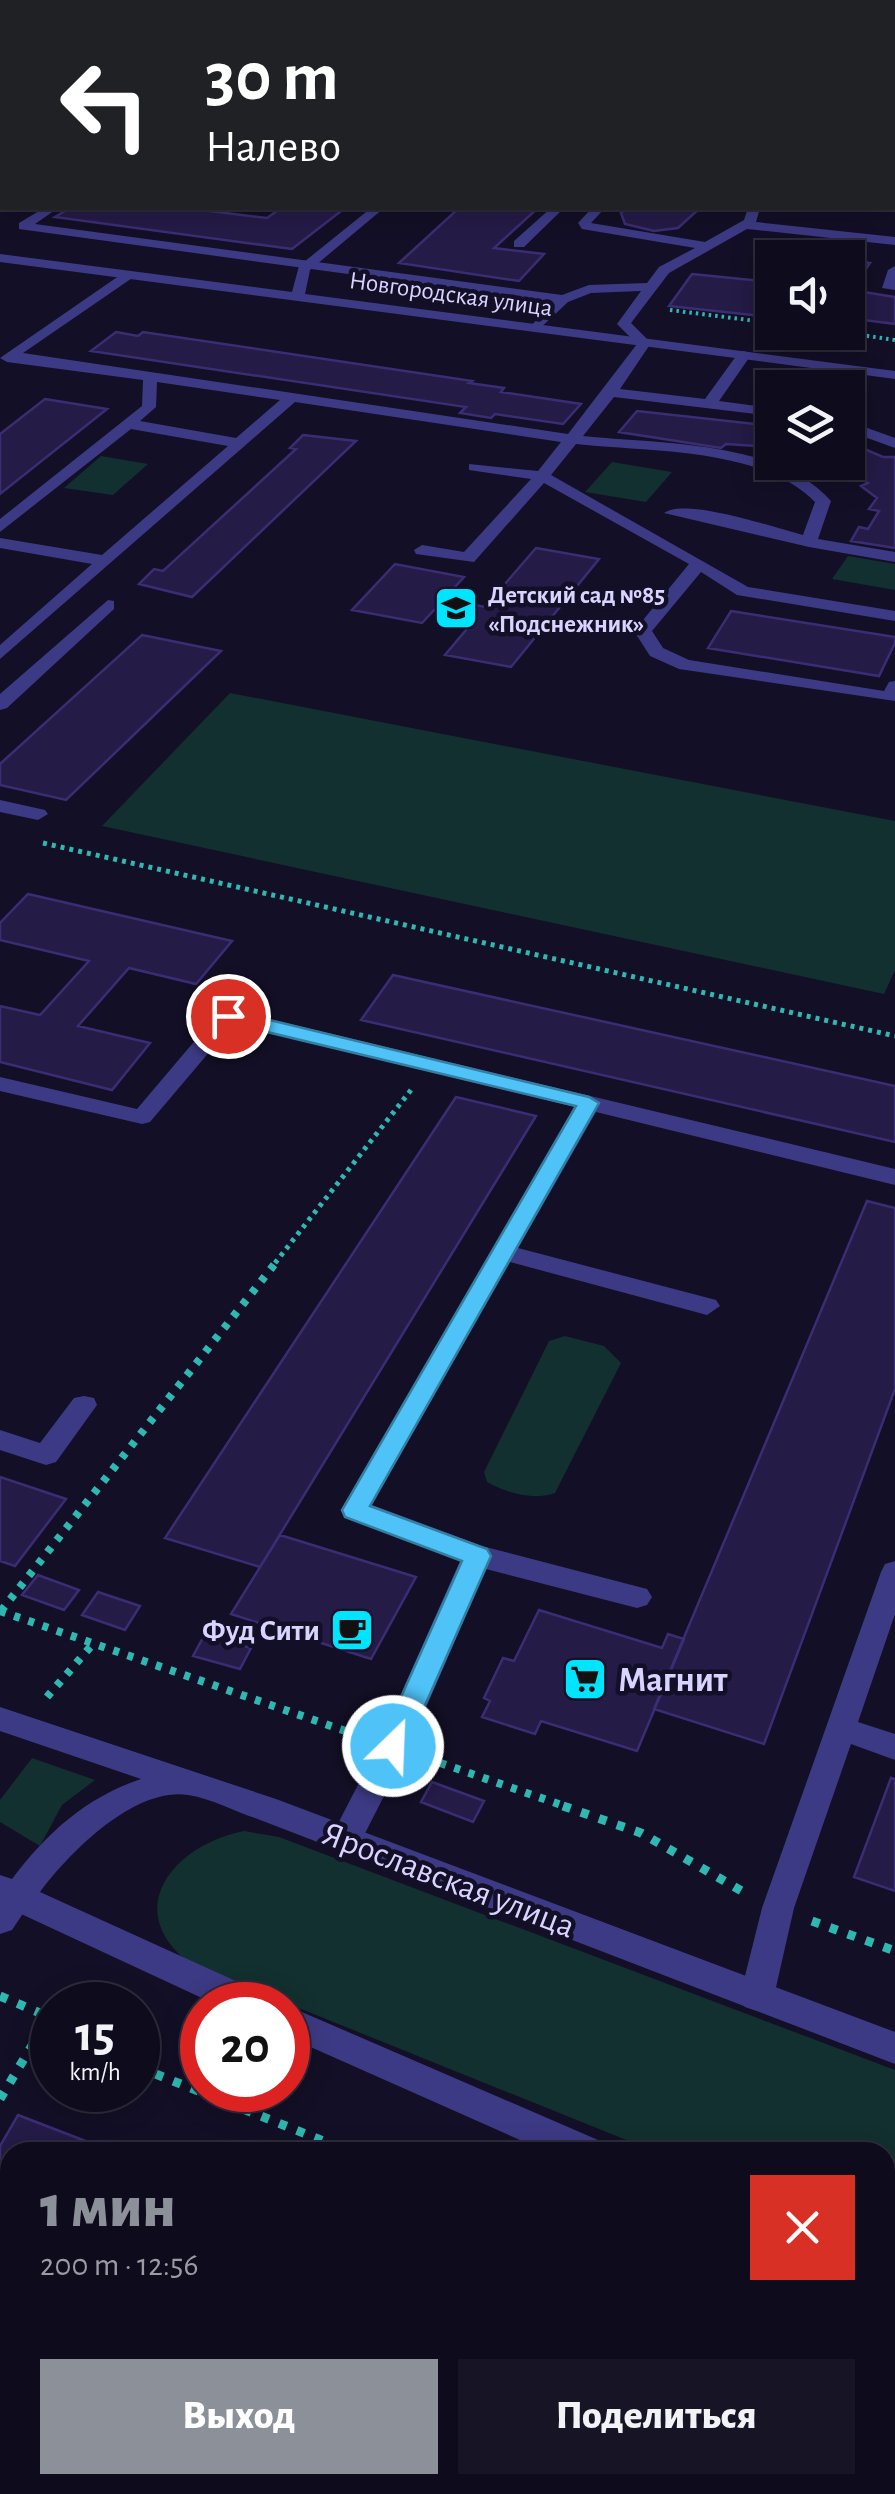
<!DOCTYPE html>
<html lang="ru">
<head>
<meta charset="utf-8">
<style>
	body { margin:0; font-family:"Alegreya Sans",sans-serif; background:#171425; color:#f1f3f6; height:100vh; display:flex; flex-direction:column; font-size:38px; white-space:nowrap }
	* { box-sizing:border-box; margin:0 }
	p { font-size:32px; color:#9b9ba3 }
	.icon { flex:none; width:55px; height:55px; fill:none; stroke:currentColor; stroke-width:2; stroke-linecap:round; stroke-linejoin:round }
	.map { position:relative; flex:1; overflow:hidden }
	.drawer { position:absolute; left:0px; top:2142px; width:895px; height:352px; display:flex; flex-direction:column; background:#0e0b1c; border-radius:30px 30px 0 0; box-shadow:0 5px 25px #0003,0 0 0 2px #2e2b3b }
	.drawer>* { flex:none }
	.hud { position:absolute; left:0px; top:0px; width:895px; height:210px; box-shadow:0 5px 25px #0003,0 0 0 2px #2e2b3b; background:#202124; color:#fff; overflow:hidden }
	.buttons { position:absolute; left:755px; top:240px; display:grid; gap:20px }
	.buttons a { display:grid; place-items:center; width:110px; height:110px; border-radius:0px; background:#0e0b1c; box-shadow:0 5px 25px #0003,0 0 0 2px #2e2b3b; font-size:50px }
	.speed { position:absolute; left:30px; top:1982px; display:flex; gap:20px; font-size:50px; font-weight:700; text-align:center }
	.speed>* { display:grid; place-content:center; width:130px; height:130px; border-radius:50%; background:#0e0b1c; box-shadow:0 5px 25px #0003,0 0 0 2px #2e2b3b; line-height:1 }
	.speed small { font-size:25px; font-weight:400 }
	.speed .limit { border:15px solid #d22; background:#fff; color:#111 }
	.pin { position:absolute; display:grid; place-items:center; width:85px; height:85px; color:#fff; margin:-42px; border:5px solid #fff; border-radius:50%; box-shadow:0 2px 10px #0007 }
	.me { position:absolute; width:110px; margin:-55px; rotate:24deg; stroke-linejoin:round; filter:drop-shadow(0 0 8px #0008) }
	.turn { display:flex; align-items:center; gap:35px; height:210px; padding:0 40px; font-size:45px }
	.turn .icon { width:130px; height:130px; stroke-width:2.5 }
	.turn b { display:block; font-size:70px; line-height:85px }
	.round { display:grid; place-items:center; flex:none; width:105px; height:105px; border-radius:0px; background:#171425 }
	.head { display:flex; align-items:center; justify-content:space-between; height:170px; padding:0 40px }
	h1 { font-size:60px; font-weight:800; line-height:75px; color:#8c9099 }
	.button { display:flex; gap:20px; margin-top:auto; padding:20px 40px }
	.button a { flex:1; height:115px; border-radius:0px; background:#8c9099; color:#fff; font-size:40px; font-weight:800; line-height:115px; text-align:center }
	.button a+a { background:#171425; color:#f1f3f6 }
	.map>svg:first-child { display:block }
	.green { fill:#12302f }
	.building { fill:#241b47; stroke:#3b2d73; stroke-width:2.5 }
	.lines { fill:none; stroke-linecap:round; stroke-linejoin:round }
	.path-far4 { stroke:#2fb8b0; stroke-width:2.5; stroke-dasharray:2.5 4; stroke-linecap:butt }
	.path-far3 { stroke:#2fb8b0; stroke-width:4; stroke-dasharray:2.5 4; stroke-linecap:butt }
	.path-far2 { stroke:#2fb8b0; stroke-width:5; stroke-dasharray:4 5; stroke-linecap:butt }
	.path-far1 { stroke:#2fb8b0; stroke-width:8; stroke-dasharray:6 9; stroke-linecap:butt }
	.path { stroke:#2fb8b0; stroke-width:9; stroke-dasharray:8 11; stroke-linecap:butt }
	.service { fill:#3d3a85; fill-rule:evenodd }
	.minor { fill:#3d3a85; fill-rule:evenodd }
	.tertiary { fill:#3d3a85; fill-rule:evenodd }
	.route { fill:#4fc3f7; stroke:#337fa1; stroke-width:2.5 }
	.labels { text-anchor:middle; stroke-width:9; stroke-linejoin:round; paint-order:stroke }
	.far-street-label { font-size:25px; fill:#d9d4ff; stroke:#130f26 }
	.far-poi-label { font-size:25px; font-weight:bold; fill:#d9d4ff; stroke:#130f26; text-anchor:start }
	.poi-label { font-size:30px; font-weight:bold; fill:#d9d4ff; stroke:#130f26; text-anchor:end }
	.near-poi-label { font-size:35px; font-weight:bold; fill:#d9d4ff; stroke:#130f26; text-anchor:start }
	.near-street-label { font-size:35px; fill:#d9d4ff; stroke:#130f26 }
</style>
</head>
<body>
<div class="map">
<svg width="895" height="2494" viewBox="0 0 895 2494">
	<rect width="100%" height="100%" fill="#130f26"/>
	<path class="green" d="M101 456 148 464 113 495 64 488Z
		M612 462 672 472 646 502 585 492Z
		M848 556 895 564V590L832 579Z
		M230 693 895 821V970L884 994 102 826Z
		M565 1336 604 1346 621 1363 555 1493C533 1501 507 1493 487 1482L484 1472 549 1341Z
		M32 1758 95 1780 62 1805 40 1846 0 1822V1800Z
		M244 1831 279 1837 895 2070V2249L885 2245V2152H656L192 1965C119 1911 173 1845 244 1831Z"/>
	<path class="building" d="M70 208H185L267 218 281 208H345L292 249 55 217Z
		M459 208H538L494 248 544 254 519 281 399 263Z
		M626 208H700L678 228 654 231 625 224 621 213Z
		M848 260 870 263 851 290 895 297V324L848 318Z
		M692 274 772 282V317L669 306Z
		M116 332 138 336 143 332 472 381 469 383 504 388 501 392 581 404 563 424 495 414 491 418 460 413 466 407 91 351Z
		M45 399 107 409 0 494V434Z
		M637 411 764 425 772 422V447L726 444 721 448 619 432Z
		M303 435 356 441 192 597 139 584 154 569 163 571 296 449 290 448Z
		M848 442 883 457H895V548L851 541 859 527 868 529 879 511 869 509 877 498 861 486 868 483 845 468H836L827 462H848Z
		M536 548 599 559 511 667 445 655 476 618 434 610 422 623 352 610 395 564 464 577 444 599 485 607Z
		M731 611 895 637V643L879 676 708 648Z
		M142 635 221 651 66 800 0 785V764Z
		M28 894 232 941 196 984 129 968 78 1026 150 1043 112 1090 0 1062V1006L40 1015 89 961 0 940V923Z
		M393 975 895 1086V1142L361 1020Z
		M456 1097 536 1116 260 1567 165 1538Z
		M867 1201 895 1208V1389L764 1744 654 1709Z
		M0 1477 66 1499 15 1566 0 1561Z
		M280 1535 416 1577 371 1659 231 1614Z
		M38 1575 79 1590 64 1610 22 1595Z
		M98 1592 140 1606 125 1630 82 1615Z
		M539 1610 662 1648 668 1634 684 1639 637 1751 541 1721 535 1734 482 1717 490 1701 484 1698 503 1658 514 1661Z
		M205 1634 251 1648 240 1669 193 1656Z
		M891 1778 895 1779V1891L854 1877Z
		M432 1782 484 1801 473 1822 421 1802Z
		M18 2115 114 2152H10V2233L0 2229V2146Z
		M0 2229 10 2233V2449L0 2469Z
		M463 2485H781L801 2494H459Z"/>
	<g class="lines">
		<path class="path-far4" d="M332 2H341"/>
		<path class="path-far3" d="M670 310 772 323
			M841 332 895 340"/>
		<path class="path-far2" d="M43 843 895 1036
			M275 1263 411 1090"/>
		<path class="path-far1" d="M0 1611 357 1735
			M1 1611 277 1261
			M47 1697 92 1645
			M426 1758 570 1808"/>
		<path class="path" d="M563 1806 641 1833 745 1893
			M812 1921 895 1951
			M0 1996 49 2017
			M138 2067 351 2152
			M0 2099 49 2017
			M885 2376 895 2381"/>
		<path class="service" d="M269 0H279L280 2H270Z
			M584 0H595L596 2H586Z
			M892 36H895V42H892Z
			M892 117H895V123H892Z
			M0 140 2 141V148H0Z
			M0 170 2 171V177L0 178Z
			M44 208H58L35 224 562 295 589 285 647 283 659 267 695 248 582 229 578 223 592 208H605L591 223 705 242 744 220 748 208H760L756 222 895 237V245L747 229 669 273 631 323 651 343 620 389 705 399 739 352 744 351 751 355 719 401 772 408V416L614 397 583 436C658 444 778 440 831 501L818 539 895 552V562L809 547 664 513C686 497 775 528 803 535L815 502C762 447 647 452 576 444L551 475 748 587 895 611V621L737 595 701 572 652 631 663 648 689 660 884 691 889 682 895 681V701L679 669 650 656 634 631 689 564 544 483 474 562 416 554 414 550 422 545 464 552 531 479 469 470V464L538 471 561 442 295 402 0 659V645L92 564 0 548V538L102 555 228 446 131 429 0 532V519L142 406 143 380 7 362 0 358 126 271 138 274 23 353 568 434 637 344 617 324 641 291 591 293 568 302 536 332 529 328 553 302 19 229V223ZM157 382 280 400 236 438 140 421 156 407Z
			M236 208H255L249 212Z
			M551 208H564L524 247H514V241Z
			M895 266V290L882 288 888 270Z
			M848 421 895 438V448L848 431Z
			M108 600 114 601V609L7 708 0 710V694Z
			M0 800 45 810 48 814 38 820 0 812Z
			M228 1009 895 1169V1185L596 1112 518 1248 716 1300 720 1306 707 1315 510 1262 372 1505 482 1546 647 1589 652 1597 647 1605 637 1608 486 1569 409 1747 357 1849 346 1853 335 1849 330 1839 378 1746 460 1561 345 1517 341 1510 575 1107 233 1024 150 1122 142 1124 0 1091V1077L137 1109 220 1011Z
			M84 1396 94 1398 97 1405 56 1462 46 1465 0 1450V1430L40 1443 74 1398Z
			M895 1561V1614L858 1722 895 1734V1760L851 1744 794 1908 774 1996 769 2007 757 2011 745 2007 740 1996 762 1908 881 1572 885 1564Z"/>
		<path class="minor" d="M211 0H247L248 2H214Z
			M892 68 895 69V75H892Z
			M2 196V205L0 206V197Z
			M371 208H384L310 270 305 294 895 371V379L0 262V254L292 292 299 266Z
			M16 1886 28 1890 32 1900 12 1930 0 1934V1895Z
			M382 2485H422L418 2494H378Z"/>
		<path class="tertiary" d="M0 1707 276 1799 895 2032V2064L255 1818C234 1811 210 1798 188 1795 134 1787 69 1853 40 1892L264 1994 269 2005H217L19 1913 4 1910 0 1904V1875L12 1879C47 1833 85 1798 141 1779L0 1731Z
			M288 2006 598 2140 603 2152H547L288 2037Z
			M885 2259 895 2263V2300L885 2296Z"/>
	</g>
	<path class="route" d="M228 1010 589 1097 599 1103 370 1506 487 1549 491 1556 407 1746 403 1755 393 1758 383 1755 379 1746 462 1561 345 1517 342 1510 576 1106 221 1021 218 1016Z"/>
	<defs>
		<g id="school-square" transform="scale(2.25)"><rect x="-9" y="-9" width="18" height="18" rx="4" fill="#00e5ff" stroke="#130f26"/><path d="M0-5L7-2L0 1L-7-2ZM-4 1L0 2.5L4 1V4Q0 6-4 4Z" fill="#111"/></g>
		<g id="cafe-square" transform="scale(2.25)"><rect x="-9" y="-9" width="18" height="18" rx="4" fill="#00e5ff" stroke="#130f26"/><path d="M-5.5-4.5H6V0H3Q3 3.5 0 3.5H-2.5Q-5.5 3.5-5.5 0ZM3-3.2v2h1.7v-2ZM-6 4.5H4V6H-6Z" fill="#111"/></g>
		<g id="supermarket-square" transform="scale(2.25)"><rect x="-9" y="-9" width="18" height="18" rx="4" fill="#00e5ff" stroke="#130f26"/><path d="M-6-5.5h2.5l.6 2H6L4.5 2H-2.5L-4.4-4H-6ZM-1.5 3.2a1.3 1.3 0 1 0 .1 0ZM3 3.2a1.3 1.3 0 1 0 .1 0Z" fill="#111"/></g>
	</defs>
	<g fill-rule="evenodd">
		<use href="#school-square" x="456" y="608"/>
		<use href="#cafe-square" x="352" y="1630"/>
		<use href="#supermarket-square" x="585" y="1679"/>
	</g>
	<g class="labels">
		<g class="far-street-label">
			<text transform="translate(451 293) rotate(8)" y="9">Новгородская улица</text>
		</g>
		<g class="far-poi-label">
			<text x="488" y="603">Детский сад №85<tspan x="488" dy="29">«Подснежник»</tspan></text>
		</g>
		<g class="poi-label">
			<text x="320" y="1640">Фуд Сити</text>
		</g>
		<g class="near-poi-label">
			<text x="618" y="1691">Магнит</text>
		</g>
		<g class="near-street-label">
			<text transform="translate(449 1879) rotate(21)" y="12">Ярославская улица</text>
		</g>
	</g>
</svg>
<div class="buttons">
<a><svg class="icon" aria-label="sound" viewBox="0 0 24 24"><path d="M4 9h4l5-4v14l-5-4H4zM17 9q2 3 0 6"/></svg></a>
<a><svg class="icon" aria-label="layers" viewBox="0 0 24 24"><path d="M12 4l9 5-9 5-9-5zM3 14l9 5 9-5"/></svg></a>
</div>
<div class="speed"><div>15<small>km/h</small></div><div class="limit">20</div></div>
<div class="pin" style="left:228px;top:1016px;background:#d93025"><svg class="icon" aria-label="arrive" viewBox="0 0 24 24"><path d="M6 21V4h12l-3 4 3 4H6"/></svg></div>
<svg class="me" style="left:393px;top:1746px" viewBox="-20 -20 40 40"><circle r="17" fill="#4fc3f7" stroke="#fff" stroke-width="3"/><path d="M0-11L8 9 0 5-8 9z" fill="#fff"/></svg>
<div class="hud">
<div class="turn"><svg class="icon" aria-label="left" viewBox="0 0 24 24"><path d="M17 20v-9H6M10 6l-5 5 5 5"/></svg><div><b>30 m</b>Налево</div></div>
</div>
<section class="drawer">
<div class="head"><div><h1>1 мин</h1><p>200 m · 12:56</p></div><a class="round" style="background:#d93025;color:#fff"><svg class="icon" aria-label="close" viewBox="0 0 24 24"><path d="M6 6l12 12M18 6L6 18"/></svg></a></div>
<div class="button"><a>Выход</a><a>Поделиться</a></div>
</section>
</div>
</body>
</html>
